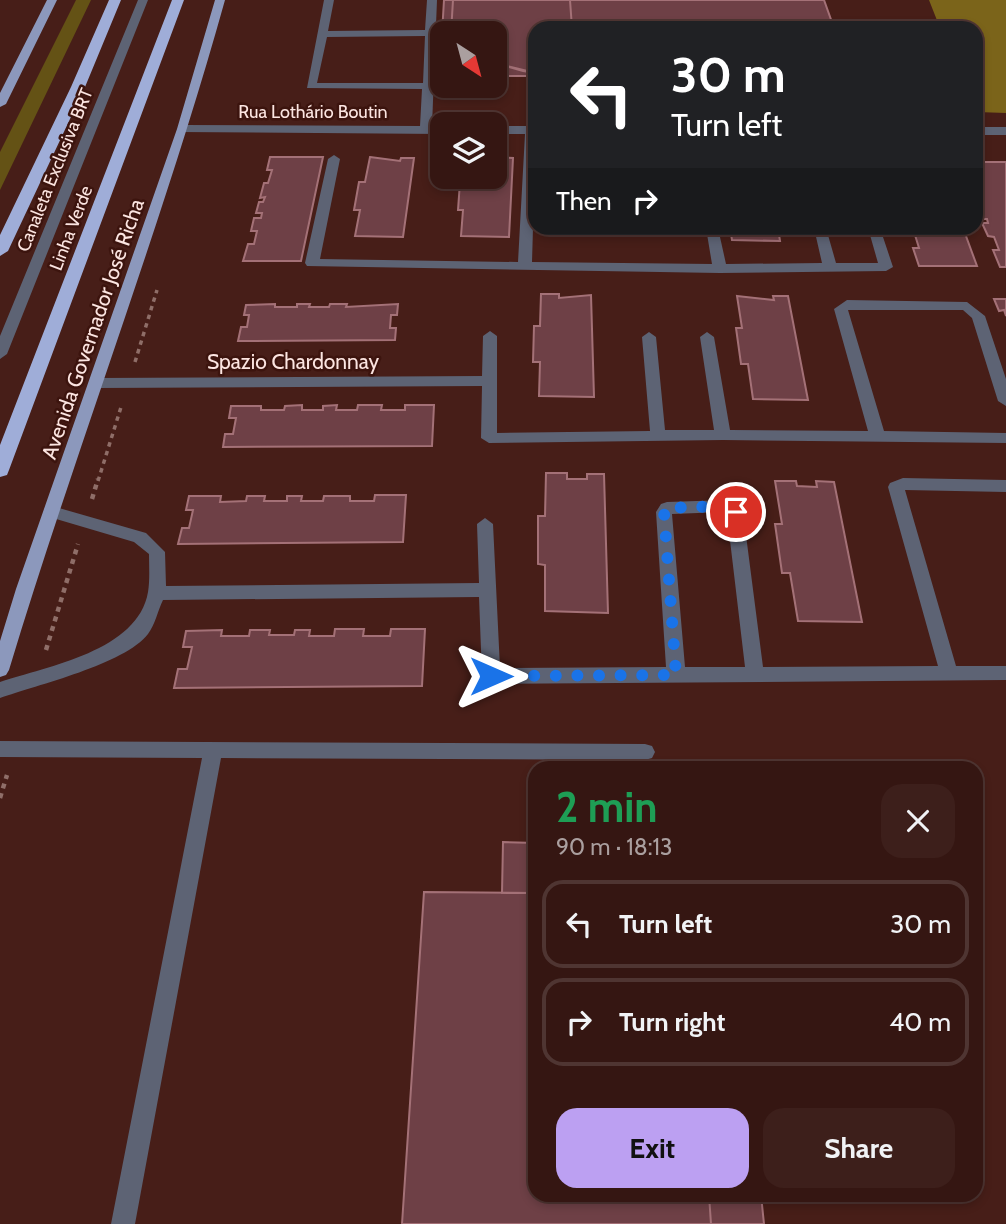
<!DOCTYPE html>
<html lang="en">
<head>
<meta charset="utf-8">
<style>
	body { margin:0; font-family:Cabin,sans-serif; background:#3d1f1b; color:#f1f3f6; height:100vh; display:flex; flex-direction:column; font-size:26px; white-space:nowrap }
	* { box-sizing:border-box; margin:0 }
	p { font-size:23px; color:#aa9f9f }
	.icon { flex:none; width:38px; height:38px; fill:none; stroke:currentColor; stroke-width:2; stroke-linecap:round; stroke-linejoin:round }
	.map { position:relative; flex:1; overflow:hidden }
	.side { position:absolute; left:528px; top:761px; width:455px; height:441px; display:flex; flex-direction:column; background:#351612; border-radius:21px; box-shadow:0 4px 10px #0003,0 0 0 2px #4f3532 }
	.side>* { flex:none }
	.banner { position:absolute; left:528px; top:21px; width:455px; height:214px; border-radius:21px; box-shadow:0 4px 10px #0003,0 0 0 2px #4f3532; background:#202124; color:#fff; overflow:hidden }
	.needle { width:46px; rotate:144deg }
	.tools { position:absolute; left:430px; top:21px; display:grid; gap:14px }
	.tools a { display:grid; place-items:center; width:77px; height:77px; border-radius:14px; background:#351612; box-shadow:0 4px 10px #0003,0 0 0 2px #4f3532; font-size:35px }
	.pin { position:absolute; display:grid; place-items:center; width:60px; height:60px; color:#fff; margin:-30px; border:4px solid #fff; border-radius:50%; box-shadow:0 2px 7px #0007 }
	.me { position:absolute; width:77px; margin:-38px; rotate:90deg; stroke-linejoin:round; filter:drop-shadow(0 0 5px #0008) }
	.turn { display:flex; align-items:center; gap:24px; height:147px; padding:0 28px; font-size:32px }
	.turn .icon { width:91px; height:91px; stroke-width:2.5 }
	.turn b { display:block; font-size:49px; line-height:60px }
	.then { display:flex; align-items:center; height:66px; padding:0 28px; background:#0003; gap:14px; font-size:26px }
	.round { display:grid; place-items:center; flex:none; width:74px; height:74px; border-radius:21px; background:#3d1f1b }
	.headline { display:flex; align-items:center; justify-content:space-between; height:119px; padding:0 28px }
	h1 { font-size:42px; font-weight:700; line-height:52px; color:#1e9e55 }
	.cta { display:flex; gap:14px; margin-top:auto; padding:14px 28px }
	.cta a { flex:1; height:80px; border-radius:21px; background:#bca0f2; color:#111; font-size:28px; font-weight:700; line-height:80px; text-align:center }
	.cta a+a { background:#3d1f1b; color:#f1f3f6 }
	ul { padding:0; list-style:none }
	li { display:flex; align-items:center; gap:21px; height:88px; margin:0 14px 10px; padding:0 14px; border:4px solid #4f3532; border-radius:21px }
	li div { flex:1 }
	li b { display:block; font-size:26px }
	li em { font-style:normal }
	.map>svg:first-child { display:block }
	.green { fill:#645215 }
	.forest { fill:#7b641a }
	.building { fill:#6e4046; stroke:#a47177; stroke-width:2 }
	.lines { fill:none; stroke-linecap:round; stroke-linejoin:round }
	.path-far1 { stroke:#8f6e68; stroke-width:3.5; stroke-dasharray:4.5 4.5; stroke-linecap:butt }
	.path { stroke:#8f6e68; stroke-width:4.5; stroke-dasharray:5 5; stroke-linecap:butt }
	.minor { fill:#5d6374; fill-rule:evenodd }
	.major { fill:#8c98bc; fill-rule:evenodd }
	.highway { fill:#9fadd8; fill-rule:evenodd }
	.route { stroke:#1a73e8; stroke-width:12; stroke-dasharray:0 21.6 }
	.labels { text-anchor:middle; stroke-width:5; stroke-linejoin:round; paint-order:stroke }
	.far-street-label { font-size:18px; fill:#fce5e1; stroke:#3c140e }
	.street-label { font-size:21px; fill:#fce5e1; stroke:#3c140e }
</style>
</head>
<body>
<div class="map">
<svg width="1006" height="1224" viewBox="0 0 1006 1224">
	<rect width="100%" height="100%" fill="#471e18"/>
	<path class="green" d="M76 0H91L0 190V152Z"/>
	<path class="forest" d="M929 0H1006V113L977 112 976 28H940Z"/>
	<path class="building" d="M444 0H453L451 33H443L441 51Z
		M453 0H570L572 28H536V73L523 71 495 63V33H451Z
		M570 0H824L834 28H572Z
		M495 63 536 73V76H495Z
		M270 157H323L301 261H243L248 244H254L257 231H251L254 218H261L262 213H256L259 202H263L265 197 260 198 264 183H268L272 170H267Z
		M370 157 400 161 401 158H414L403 237 355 236 360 210H354L359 182H365Z
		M499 157 513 158 509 237 461 236 463 210H458L460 182H466V177H495V160H499Z
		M976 162H1006V267H1000L993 250H999L994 237 988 236 982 223H988L987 219H981L976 208H981L976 203Z
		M730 228H778L780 241 732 240Z
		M906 228H963L977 266H919L913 248H919L915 235H908Z
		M541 294H559V298L591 295 594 397 539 396 540 362H533L534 326H540Z
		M737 296 774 300 773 296H788L808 400 753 399 748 364H741L736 328H742Z
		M994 299H1006V316L1004 310 999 311Z
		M275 304V307H297V304H310L309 307H329L330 304H347L346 307 398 304 397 315H391L390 328H396L395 340 238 341 241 327H247L249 315H244L246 305Z
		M302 405V410H323V406L337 405 336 410H357L358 405H382L381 410H405V405H434L432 446 223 447 225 434H233L236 418H229L231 406H261V410H284L285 406Z
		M546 473H567V479H587V474H604L608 613 545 611V565L538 564V516H545Z
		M775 481H796L797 486 817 487 816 481 834 482 862 622 798 621 790 573H782L775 524H782Z
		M375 495H406L403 542 178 544 182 528H189L193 510H186L189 496H221L220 502 246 501 247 496H265L264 501H287V496H302L301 501H323L324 496H350V501H374Z
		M335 629H364L363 636H390L391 629H425L422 686 174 688 178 669H187L192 647H183L186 631 222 630 221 636H249L250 630H270L269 635H294L295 630H310L309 636H334Z
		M503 842 536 843V893H502Z
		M424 892 536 893V1195H709L711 1224H402Z
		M709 1195H761L764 1224H711Z"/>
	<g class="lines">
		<path class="path-far1" d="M135 362 157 290
			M98 481 122 404"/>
		<path class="path" d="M92 499 98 479
			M46 650 78 544
			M0 798 7 775"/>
		<path class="minor" d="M138 0H148L7 354 0 359V336Z
			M324 0H334L328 31 425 30 427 0H437L432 126H443V134L179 132 177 129 183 125 420 126 422 89 307 88ZM425 36 423 83H317L327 37Z
			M495 126H536L532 262 712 264 706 228H718L726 264 822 263 814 228H826L836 263H878L868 228H880L893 267 886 271 720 273 307 266 305 263 328 159 334 155 340 159 320 259 518 262 525 134H495Z
			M976 127H1006V135H976Z
			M847 300 967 302 985 316 1006 379V406L998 401 972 318 963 310H848L884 431 1006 433V443L723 440 489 443 481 438 482 386 97 388 90 383 97 378 482 376 483 336 490 331 497 336V433L650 431 642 337 649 332 656 337 665 430H714L700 337 707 332 714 337 730 430 868 431 834 309Z
			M903 478 1006 480V492L905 490 956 666H1006V680L491 684 485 681 482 676 479 597 163 600C158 610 155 625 148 634 125 664 37 685 0 698V682C48 666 138 651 148 592 150 580 149 566 149 554L134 542 46 516 44 512 52 506 146 533 165 552 166 586 479 583 477 524 485 518 493 524 500 668 666 667 656 512 661 504 667 502 727 500 743 512 763 667 938 666 888 487 890 483ZM724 512 727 515 745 667H685L672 514Z
			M0 741 645 744 652 746 655 752 652 758 645 760 221 758 135 1224H111L202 758 0 757Z"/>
		<path class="major" d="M47 0H57L6 104 0 107V93Z
			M215 0H225C162 226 77 445 9 670L6 675 0 677V641L16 589 177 129Z"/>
		<path class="highway" d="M109 0H121L85 87 8 251 0 256V235L71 87Z
			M172 0H184L9 470 7 475 0 477V445Z"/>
	</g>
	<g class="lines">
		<path class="route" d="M491 676 676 675 664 512 667 508 727 506 736 512"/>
	</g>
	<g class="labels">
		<g class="far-street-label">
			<text x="313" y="118">Rua Lothário Boutin</text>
			<text transform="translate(55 170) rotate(-68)" y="6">Canaleta Exclusiva BRT</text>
			<text transform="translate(71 228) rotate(-69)" y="6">Linha Verde</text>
		</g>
		<g class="street-label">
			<text transform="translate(93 329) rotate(-71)" y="7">Avenida Governador José Richa</text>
			<text x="293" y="369">Spazio Chardonnay</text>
		</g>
	</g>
</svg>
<div class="tools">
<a><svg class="needle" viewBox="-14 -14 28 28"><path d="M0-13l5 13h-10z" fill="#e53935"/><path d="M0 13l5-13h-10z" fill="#aa9f9f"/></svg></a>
<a><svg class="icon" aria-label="layers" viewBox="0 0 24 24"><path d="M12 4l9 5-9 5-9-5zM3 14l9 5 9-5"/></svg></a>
</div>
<div class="pin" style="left:736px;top:512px;background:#d93025"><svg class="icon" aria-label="arrive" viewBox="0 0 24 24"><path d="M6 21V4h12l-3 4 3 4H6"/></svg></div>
<svg class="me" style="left:491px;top:676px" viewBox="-20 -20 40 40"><path d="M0-17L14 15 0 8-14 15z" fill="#1a73e8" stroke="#fff" stroke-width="4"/></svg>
<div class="banner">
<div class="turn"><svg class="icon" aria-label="left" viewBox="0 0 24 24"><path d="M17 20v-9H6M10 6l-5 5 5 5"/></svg><div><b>30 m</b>Turn left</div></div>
<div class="then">Then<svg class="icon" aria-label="right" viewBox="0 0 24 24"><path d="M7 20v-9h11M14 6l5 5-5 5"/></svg></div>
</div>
<section class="side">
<div class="headline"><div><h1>2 min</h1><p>90 m · 18:13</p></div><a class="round"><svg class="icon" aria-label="close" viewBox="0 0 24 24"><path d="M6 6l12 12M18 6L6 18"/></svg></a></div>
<ul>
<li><svg class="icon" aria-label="left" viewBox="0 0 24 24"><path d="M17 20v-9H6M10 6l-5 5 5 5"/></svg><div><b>Turn left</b></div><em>30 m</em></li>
<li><svg class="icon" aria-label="right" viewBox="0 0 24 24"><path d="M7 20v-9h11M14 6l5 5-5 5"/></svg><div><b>Turn right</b></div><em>40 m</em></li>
</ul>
<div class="cta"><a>Exit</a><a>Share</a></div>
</section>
</div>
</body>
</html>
